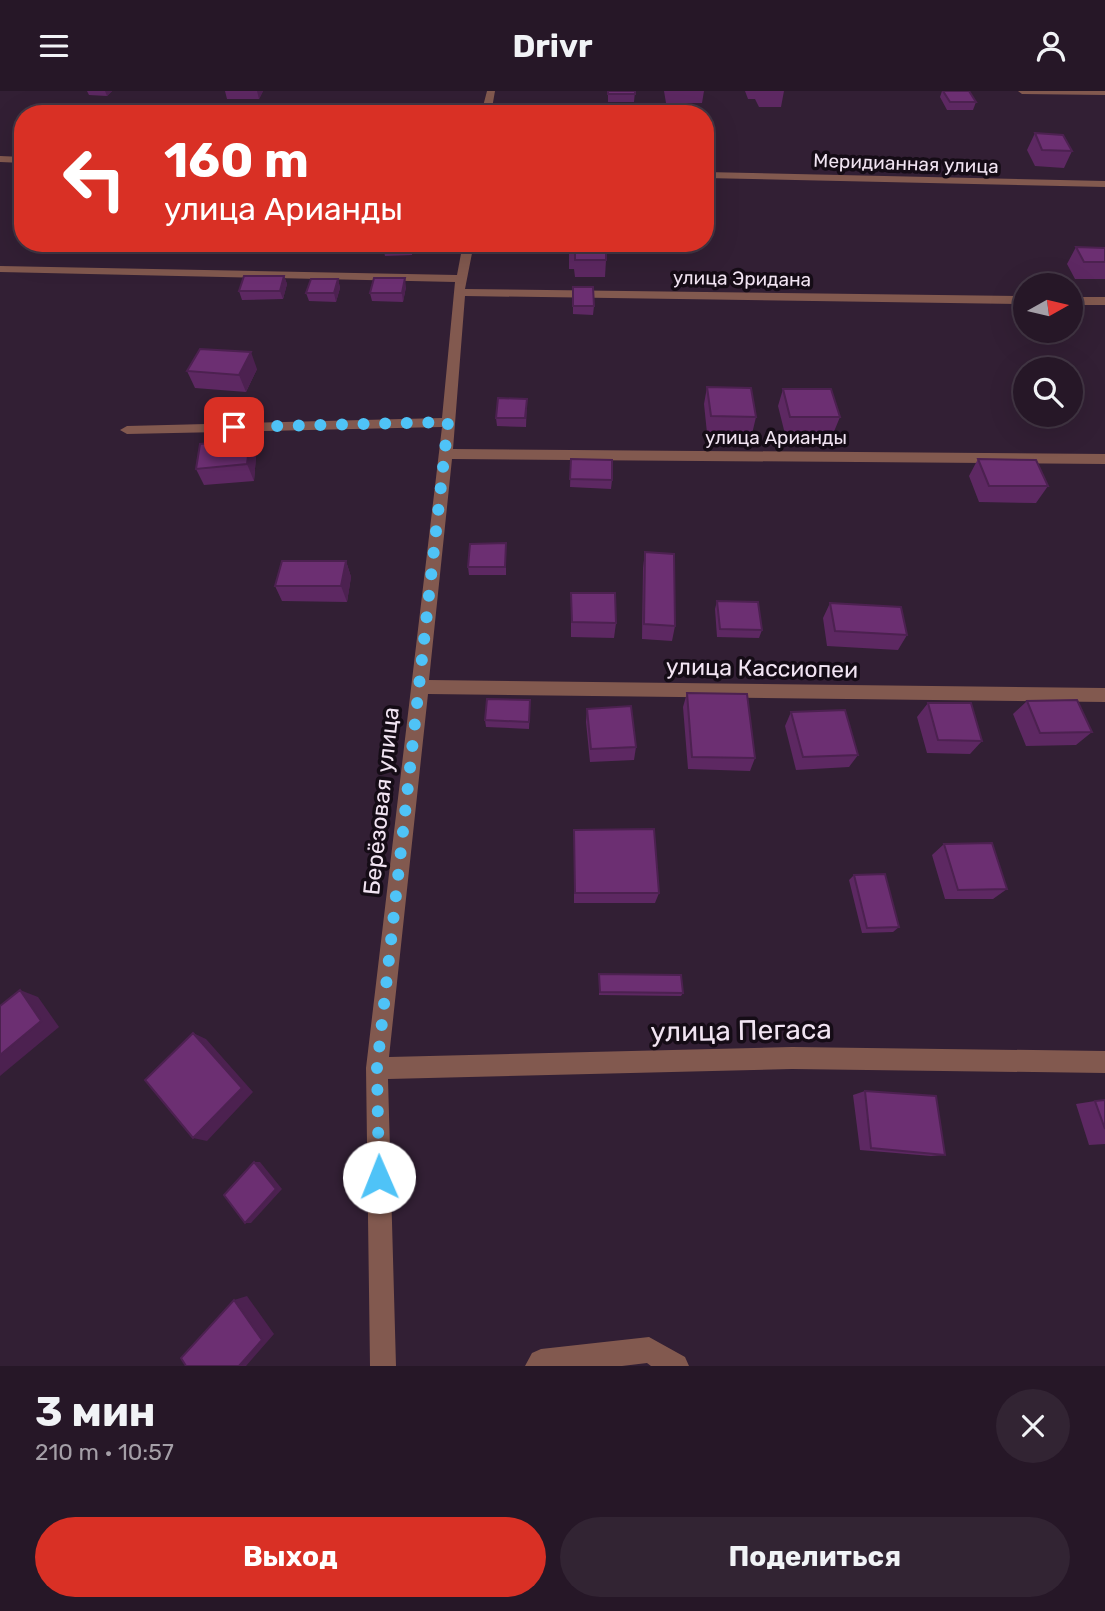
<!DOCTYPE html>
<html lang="ru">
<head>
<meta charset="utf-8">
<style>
	body { margin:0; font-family:Rubik,sans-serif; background:#322433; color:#f1f3f6; height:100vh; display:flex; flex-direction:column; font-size:26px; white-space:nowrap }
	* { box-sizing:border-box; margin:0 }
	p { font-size:23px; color:#a49fa7 }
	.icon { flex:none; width:38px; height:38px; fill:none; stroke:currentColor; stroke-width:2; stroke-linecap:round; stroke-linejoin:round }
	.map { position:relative; height:1275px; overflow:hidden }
	.details { display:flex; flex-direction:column; background:#261727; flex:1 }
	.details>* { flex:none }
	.hud { position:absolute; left:14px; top:14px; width:700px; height:147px; border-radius:28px; box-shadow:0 7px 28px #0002,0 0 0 2px #423644; background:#d93025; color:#fff; overflow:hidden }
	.needle { width:46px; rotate:82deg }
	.fabs { position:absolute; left:1013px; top:182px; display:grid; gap:14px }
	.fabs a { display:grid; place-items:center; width:70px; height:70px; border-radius:50%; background:#261727; box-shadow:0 7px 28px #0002,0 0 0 2px #423644; font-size:35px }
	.pin { position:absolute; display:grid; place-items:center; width:60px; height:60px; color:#fff; margin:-30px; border-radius:14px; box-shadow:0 4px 10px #0006 }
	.me { position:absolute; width:77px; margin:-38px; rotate:359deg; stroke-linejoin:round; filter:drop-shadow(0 0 5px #0008) }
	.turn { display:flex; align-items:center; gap:24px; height:147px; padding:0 35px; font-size:32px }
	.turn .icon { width:91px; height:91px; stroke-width:2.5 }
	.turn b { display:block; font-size:49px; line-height:60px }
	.round { display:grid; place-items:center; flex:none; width:74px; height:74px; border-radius:37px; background:#322433 }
	.headline { display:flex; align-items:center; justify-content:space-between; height:119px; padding:0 35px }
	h1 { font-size:42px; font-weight:700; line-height:52px }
	.cta { display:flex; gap:14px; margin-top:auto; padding:14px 35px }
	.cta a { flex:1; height:80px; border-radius:42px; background:#d93025; color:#fff; font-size:28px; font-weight:700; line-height:80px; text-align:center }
	.cta a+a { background:#322433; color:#f1f3f6 }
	header { display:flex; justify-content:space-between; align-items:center; height:91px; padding:0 35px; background:#261727; font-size:32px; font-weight:700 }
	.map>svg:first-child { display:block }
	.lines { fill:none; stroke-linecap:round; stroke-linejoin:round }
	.street { fill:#82594f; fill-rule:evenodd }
	.wall { fill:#5d2862 }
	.shaded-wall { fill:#4c2150 }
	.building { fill:#6c2f72; stroke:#4c2150; stroke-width:2 }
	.route { stroke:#4fc3f7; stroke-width:12; stroke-dasharray:0 21.6 }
	.labels { text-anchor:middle; stroke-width:7; stroke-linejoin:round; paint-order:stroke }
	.far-street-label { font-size:19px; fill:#f1e4f2; stroke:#150c16 }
	.street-label { font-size:23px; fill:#f1e4f2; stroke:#150c16 }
	.near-street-label { font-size:28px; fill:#f1e4f2; stroke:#150c16 }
</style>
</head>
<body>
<header><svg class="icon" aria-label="menu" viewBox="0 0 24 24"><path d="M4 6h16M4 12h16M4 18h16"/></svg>Drivr<svg class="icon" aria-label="person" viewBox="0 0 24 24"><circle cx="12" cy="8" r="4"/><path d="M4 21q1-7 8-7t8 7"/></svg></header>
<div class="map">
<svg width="1105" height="1275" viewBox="0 0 1105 1275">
	<rect width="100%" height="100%" fill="#321f34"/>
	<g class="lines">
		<path class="street" d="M487 0H495L491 23H481Z
			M1018 0H1105V4L1022 3Z
			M0 65 23 66V72L0 71Z
			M705 81 1105 90V96L705 87Z
			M463 152H474L465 198 1026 205V213L465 205 453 358 1105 363V373L452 368 429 589 1105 597V611L428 603 389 966 792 956 1105 960V982L792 978 388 988 396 1275H370L366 977 442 336 127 343 120 339 127 335 442 327 455 191 0 181V175L457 184Z
			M1071 206H1105V214H1071Z
			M649 1246 685 1266 689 1275H651L647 1272 622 1275H525L532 1262 541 1258Z"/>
	</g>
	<path class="wall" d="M85 0H112L107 5 89 4 87 0Z
		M225 0H263L259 8H227Z
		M608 0H635L634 11H608Z
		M664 0H704L702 12H666Z
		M745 0H784L781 16H759L755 8H748Z
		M942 0H969L976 11 973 19H947L940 6Z
		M1035 42 1072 60 1064 77 1035 75 1027 59Z
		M265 152H298L295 160 267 159Z
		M314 152H358L356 160 315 159Z
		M413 152 412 164 385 165 383 156Z
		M569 152H600V160L606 169 605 186H575L574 178H569Z
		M1076 156 1105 157V188H1075L1067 173Z
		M284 185 287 193 283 208 242 209 239 200Z
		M338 188 340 197 336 211 309 210 306 202Z
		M406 196 403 211 372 210 370 202Z
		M573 196 594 215 593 224 573 223Z
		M257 278 246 301 195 297 187 280Z
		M707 296 756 326 752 343 707 342 704 313Z
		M783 298 840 326 833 343H785L778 315Z
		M527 308 526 336 497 335 496 327Z
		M250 348 256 365 254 390 204 394 196 378Z
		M571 368 612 389 611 398 570 396Z
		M978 368 1048 395 1036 412 979 411 969 385Z
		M506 452V484H469L468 476Z
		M645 461 675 535 672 550 642 548 643 477Z
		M346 470 351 486 347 511 282 510 275 495Z
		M571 502 616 532 614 547 571 546Z
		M717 510 762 539 759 547 717 546 715 518Z
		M830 512 907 544 898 559 827 555 823 527Z
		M687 602 755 667 750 680 688 678 683 616Z
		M1027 610 1092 641 1076 654 1026 655 1013 623Z
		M928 612 982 650 970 663 927 662 917 626Z
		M530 616 529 638 486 636 485 629Z
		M587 618 636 656 634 669 590 671 586 631Z
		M791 621 858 664 849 676 796 679 785 635Z
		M574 739 659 802 655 812H574Z
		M944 753 1007 798 993 808H945L932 764Z
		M854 784 899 836 893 841 862 842 849 789Z
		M599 883 683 902 681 905 599 904Z
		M865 1000 945 1064 931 1065 860 1059 853 1004Z
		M1105 1009V1053L1089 1054 1076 1013 1095 1010Z"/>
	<path class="shaded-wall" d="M105 0H112L107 5Z
		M257 0H263L259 8Z
		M293 152H298L295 160Z
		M284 185 287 193 283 208 280 200Z
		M405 187 406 196 403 211 402 202Z
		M338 188 340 197 336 211 334 202Z
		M251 261 257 278 246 301 239 284Z
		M250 348 256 365 254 390 247 373Z
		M346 470 351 486 347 511 341 495Z
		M20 899 38 906 59 936 0 985V964Z
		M193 942 206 948 253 1001 207 1050 193 1047Z
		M254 1071H260L282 1098 251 1132H245Z
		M247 1205 274 1243 246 1275H239L234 1209Z"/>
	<path class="building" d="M608 0H635V3H608Z
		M943 0H969L976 11H950Z
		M1035 42 1063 44 1072 60 1042 59Z
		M384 152H411L410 156H383Z
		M569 152H600V160H606V169H575V161H570Z
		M1076 156 1105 157V171H1084Z
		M244 185H284L280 200H239Z
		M374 187H405L402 202H370Z
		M311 188H338L334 202H306Z
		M573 196H593L594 215H573Z
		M200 258 251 261 239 284 187 280Z
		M707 296 751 297 756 326 711 325Z
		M783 298H831L840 326H790Z
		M498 307 527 308 525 327H496Z
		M250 348 247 373 196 378 200 353Z
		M571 368 612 369V389L570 388Z
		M978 368 1036 369 1048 395H989Z
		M506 452 505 476H468L470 453Z
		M645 461 674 463 675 535 644 533Z
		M282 470H346L341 495H275Z
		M571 502H615L616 532 572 531Z
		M717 510 758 511 762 539 720 538Z
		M830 512 901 516 907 544 835 540Z
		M687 602 747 603 755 667 692 666Z
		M487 608 530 609 529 631 485 629Z
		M1077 609 1092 641 1040 642 1027 610Z
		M928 612H971L982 650 938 649Z
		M631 615 636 656 591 658 587 618Z
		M845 619 858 664 803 666 791 621Z
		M654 738 659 802H575L574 739Z
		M992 752 1007 798 958 799 944 753Z
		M885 783 899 836 867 837 854 784Z
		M599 883 681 884 683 902 600 901Z
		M20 899 41 930 0 964V915Z
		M193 942 242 997 193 1047 145 989Z
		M865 1000 936 1005 945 1064 871 1057Z
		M1105 1009V1038L1095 1010Z
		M254 1071 276 1098 245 1132 224 1104Z
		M234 1209 262 1249 239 1275H186L181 1267Z"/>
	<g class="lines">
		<path class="route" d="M234 336 448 331 377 977 379 1086"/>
	</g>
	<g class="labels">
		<g class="far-street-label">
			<text transform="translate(906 72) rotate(2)" y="7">Меридианная улица</text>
			<text transform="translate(742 187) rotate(1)" y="7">улица Эридана</text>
			<text x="776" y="353">улица Арианды</text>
		</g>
		<g class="street-label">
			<text transform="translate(762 577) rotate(1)" y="8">улица Кассиопеи</text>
			<text transform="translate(381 710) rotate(-84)" y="8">Берёзовая улица</text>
		</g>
		<g class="near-street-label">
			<text transform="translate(741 939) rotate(-1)" y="10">улица Пегаса</text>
		</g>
	</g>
</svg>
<div class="fabs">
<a><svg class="needle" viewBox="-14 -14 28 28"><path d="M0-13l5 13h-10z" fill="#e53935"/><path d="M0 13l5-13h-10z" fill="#a49fa7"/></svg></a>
<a><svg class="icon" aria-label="search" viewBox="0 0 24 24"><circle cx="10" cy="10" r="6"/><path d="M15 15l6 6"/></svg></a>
</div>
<div class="pin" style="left:234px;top:336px;background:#d93025"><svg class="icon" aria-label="arrive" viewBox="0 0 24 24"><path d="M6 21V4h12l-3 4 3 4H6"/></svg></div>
<svg class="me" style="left:379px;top:1086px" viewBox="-20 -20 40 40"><circle r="19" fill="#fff"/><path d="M0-13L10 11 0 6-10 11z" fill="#4fc3f7"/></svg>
<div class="hud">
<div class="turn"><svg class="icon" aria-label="left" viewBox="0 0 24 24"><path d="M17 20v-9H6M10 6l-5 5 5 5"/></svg><div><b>160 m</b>улица Арианды</div></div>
</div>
</div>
<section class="details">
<div class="headline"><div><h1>3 мин</h1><p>210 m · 10:57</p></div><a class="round"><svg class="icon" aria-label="close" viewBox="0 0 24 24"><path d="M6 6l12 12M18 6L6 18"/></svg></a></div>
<div class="cta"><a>Выход</a><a>Поделиться</a></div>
</section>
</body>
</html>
